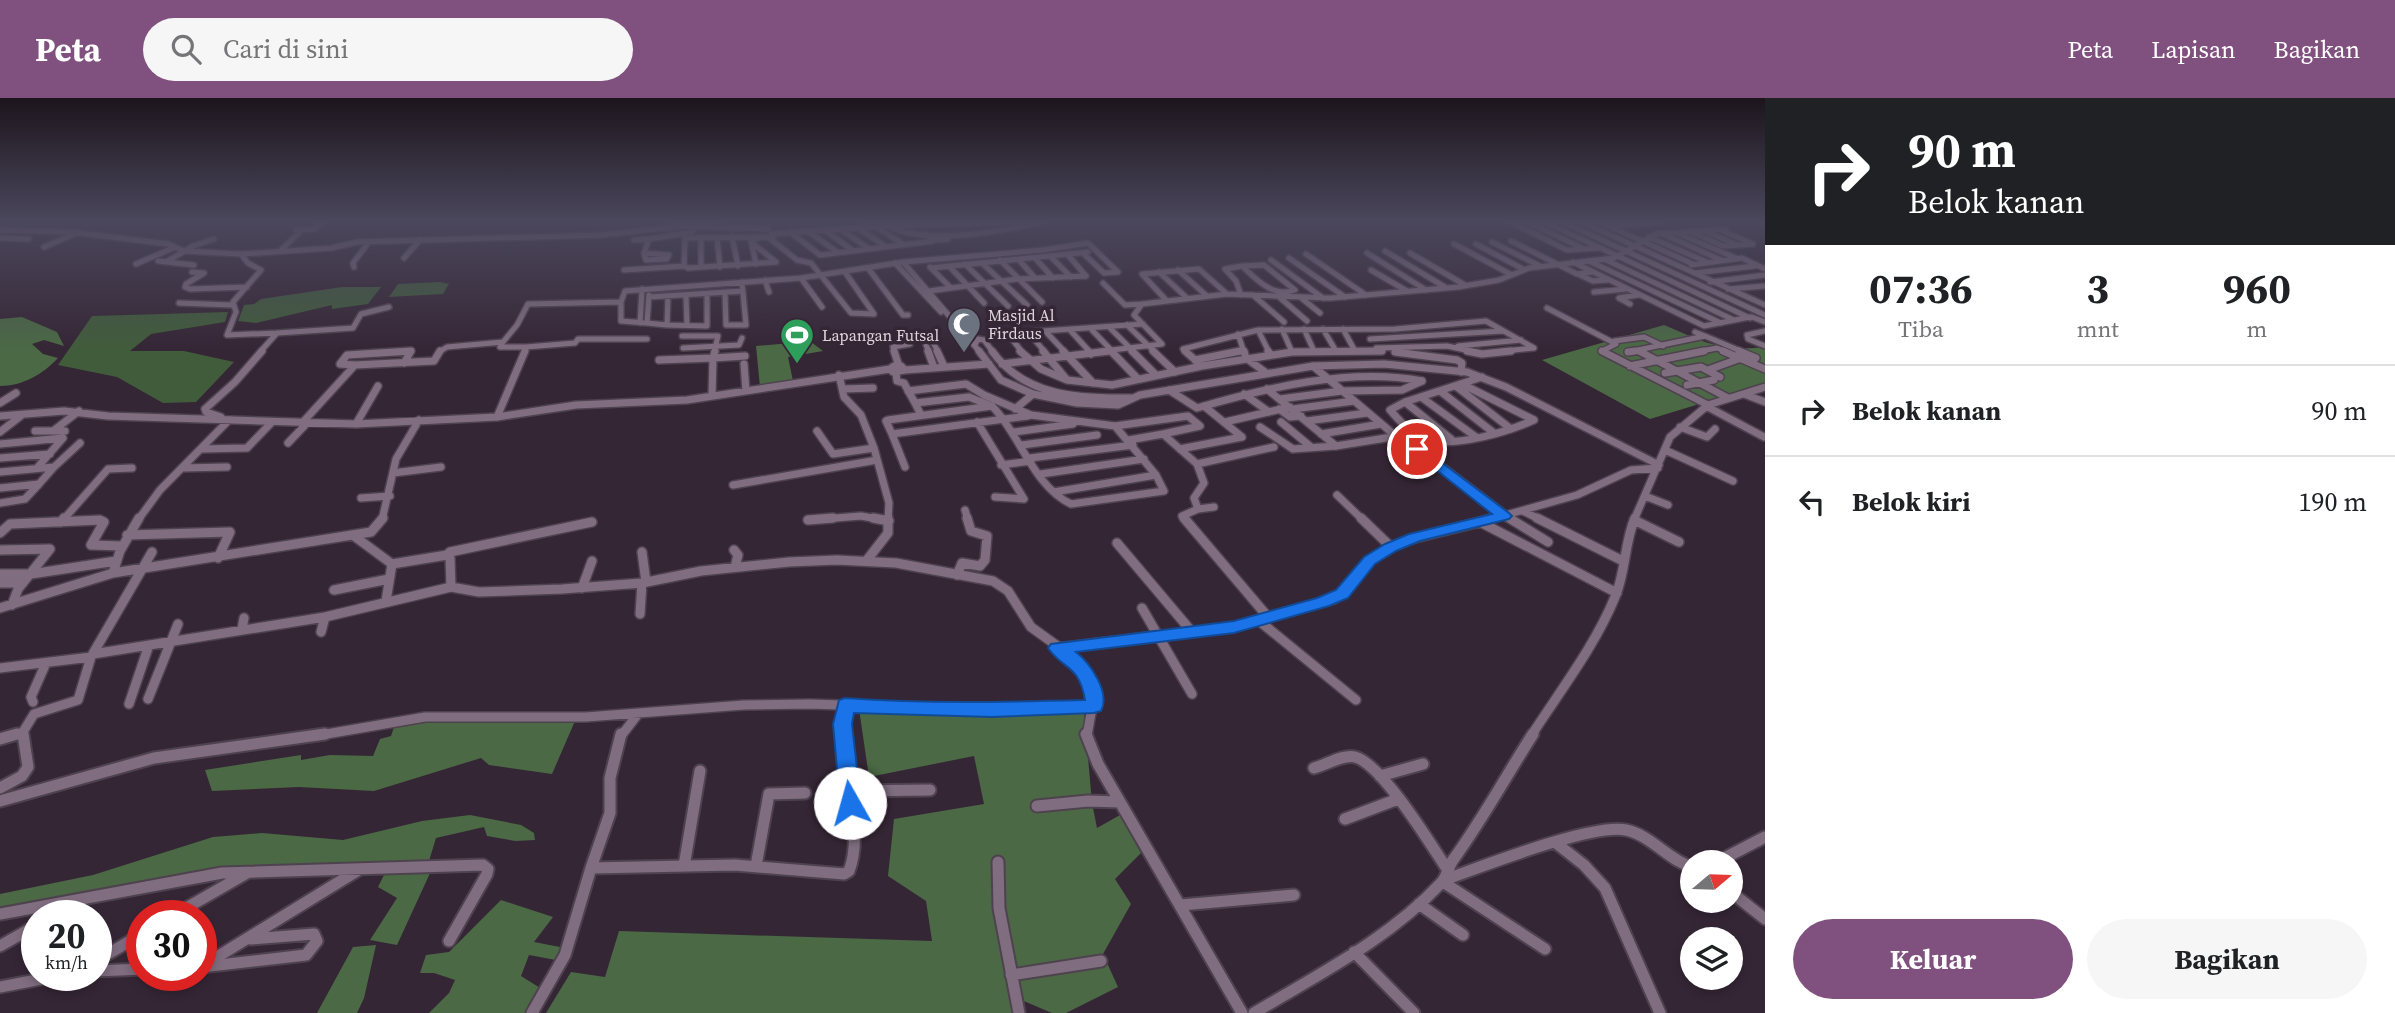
<!DOCTYPE html>
<html lang="id">
<head>
<meta charset="utf-8">
<style>
	body { margin:0; font-family:"Source Serif 4",serif; background:#f6f6f6; color:#202124; height:100vh; display:flex; flex-direction:column; font-size:26px; white-space:nowrap }
	* { box-sizing:border-box; margin:0 }
	p { font-size:23px; color:#757577 }
	.icon { flex:none; width:38px; height:38px; fill:none; stroke:currentColor; stroke-width:2; stroke-linecap:round; stroke-linejoin:round }
	.map { position:relative; flex:1; overflow:hidden }
	.side { display:flex; flex-direction:column; background:#fff; width:630px }
	.side>* { flex:none }
	.banner { background:#202124; color:#fff; overflow:hidden }
	.needle { width:46px; rotate:71deg }
	.fabs { position:absolute; left:1680px; top:752px; display:grid; gap:14px }
	.fabs a { display:grid; place-items:center; width:63px; height:63px; border-radius:50%; background:#fff; box-shadow:0 4px 10px #0003; font-size:35px }
	.speed { position:absolute; left:21px; top:802px; display:flex; gap:14px; font-size:35px; font-weight:700; text-align:center }
	.speed>* { display:grid; place-content:center; width:91px; height:91px; border-radius:50%; background:#fff; box-shadow:0 4px 10px #0003; line-height:1 }
	.speed small { font-size:18px; font-weight:400 }
	.speed .limit { border:10px solid #d22; background:#fff; color:#111 }
	.pin { position:absolute; display:grid; place-items:center; width:60px; height:60px; color:#fff; margin:-30px; border:4px solid #fff; border-radius:50%; box-shadow:0 2px 7px #0007 }
	.me { position:absolute; width:77px; margin:-38px; rotate:353deg; stroke-linejoin:round; filter:drop-shadow(0 0 5px #0008) }
	.turn { display:flex; align-items:center; gap:24px; height:147px; padding:0 28px; font-size:32px }
	.turn .icon { width:91px; height:91px; stroke-width:2.5 }
	.turn b { display:block; font-size:49px; line-height:60px }
	.eta { display:flex; justify-content:space-evenly; align-items:center; height:119px; text-align:center }
	.eta b { font-size:42px; font-weight:700; line-height:49px }
	.cta { display:flex; gap:14px; margin-top:auto; padding:14px 28px }
	.cta a { flex:1; height:80px; border-radius:42px; background:#80507f; color:#fff; font-size:28px; font-weight:700; line-height:80px; text-align:center }
	.cta a+a { background:#f6f6f6; color:#202124 }
	ul { padding:0; list-style:none }
	li { display:flex; align-items:center; gap:21px; height:91px; padding:0 28px; border-top:2px solid #e0e0e0 }
	li div { flex:1 }
	li b { display:block; font-size:26px }
	li em { font-style:normal }
	header { display:flex; align-items:center; gap:42px; box-sizing:border-box; height:98px; padding:0 35px; background:#80507f; color:#fff }
	header strong { font-size:33px }
	nav { display:flex; gap:38px; margin-inline-start:auto; font-size:24px }
	.search { width:490px; height:63px; background:#f6f6f6; display:flex; align-items:center; gap:18px; box-sizing:border-box; padding:0 24px; border-radius:38px; color:#757577; font-size:26px }
	main { display:flex; flex:1; min-height:0 }
	.map>svg:first-child { display:block }
	.green { fill:#415c3b }
	.forest { fill:#4b6945 }
	.lines { fill:none; stroke-linecap:round; stroke-linejoin:round }
	.minor-far3-casing { stroke:#4f424f; stroke-width:8 }
	.minor-far2-casing { stroke:#4f424f; stroke-width:10 }
	.minor-far1-casing { stroke:#4f424f; stroke-width:12 }
	.minor-casing { stroke:#4f424f; stroke-width:15 }
	.minor-far3 { stroke:#806e80; stroke-width:5 }
	.minor-far2 { stroke:#806e80; stroke-width:7 }
	.minor-far1 { stroke:#806e80; stroke-width:9 }
	.minor { stroke:#806e80; stroke-width:11 }
	.route { fill:#1a73e8; stroke:#114b97; stroke-width:2 }
	.labels { text-anchor:middle; stroke-width:7; stroke-linejoin:round; paint-order:stroke }
	.far-poi-label { font-size:16px; fill:#dfd5df; stroke:#352635; text-anchor:start }
</style>
</head>
<body>
<header>
<strong>Peta</strong>
<div class="search"><svg class="icon" aria-label="search" viewBox="0 0 24 24"><circle cx="10" cy="10" r="6"/><path d="M15 15l6 6"/></svg>Cari di sini</div>
<nav><a>Peta</a><a>Lapisan</a><a>Bagikan</a></nav>
</header>
<main>
<div class="map">
<svg width="1765" height="915" viewBox="0 0 1765 915">
	<rect width="100%" height="100%" fill="#352635"/>
	<path class="green" d="M440 184 449 186 443 196 389 199 398 186Z
		M342 189H381L368 206 332 211V207L256 225 238 223 244 207 254 206 261 201Z
		M228 214 225 224 151 236 130 253H184L234 264 196 304 163 305 117 279 58 267 92 218Z"/>
	<path class="forest" d="M22 219 57 234 64 248 44 242 32 246 43 256 58 260C43 276 23 288 0 288V221Z
		M1664 227C1704 244 1720 254 1765 249V286L1650 321 1542 262Z
		M803 239H810L811 244 823 253 788 259 793 283 760 289 756 248 804 244Z
		M859 611 1084 614 1092 705 1097 730 1120 717 1141 755 1115 781 1131 806 1103 856 1118 889 1066 915H1052L1012 898V915H546L571 874 605 879 619 833 932 843 926 803 888 778 894 721 984 706 974 658 869 679Z
		M436 618 575 623 552 676 489 667 481 660 374 693 299 689 212 693 205 672 301 657V662L330 657 373 658 380 641 391 638 395 626Z
		M470 717 521 727 534 735 535 742 515 743 487 738 484 729 436 740 429 763 410 769 197 779 0 817V796L93 777 213 739 262 735 343 742 422 723Z
		M386 773H431L397 847 370 842 397 800 378 789Z
		M501 802 553 819 534 844 565 850 561 863 529 857 521 878 545 893 531 915H429L449 895 455 882 434 875H420L426 857 449 854Z
		M376 847 364 900 357 915H317L353 849Z"/>
	<g class="lines">
		<g class="minor-far3-casing">
			<path id="minor-far3" d="M1511 124 1567 152 1599 150
				M1528 124 1582 150
				M1545 124 1750 220
				M1563 124 1765 217
				M1582 124 1765 207
				M1600 124 1693 166
				M1613 128 1659 124
				M878 130 903 146
				M893 130C931 146 1002 134 1041 124
				M0 132 72 134 168 146 184 153 241 156 331 150 357 144 601 137 682 128 769 131
				M825 132 852 152
				M861 132 885 148
				M808 133 837 154
				M843 133 868 150
				M1705 133 1735 146
				M790 134 820 157 933 143 926 136
				M1692 134 1723 148 1753 146 1721 132
				M1677 135 1736 160
				M771 136 884 128 1013 124
				M1663 136 1721 162
				M732 138 738 168
				M717 139 720 169
				M768 139 797 162 811 165 851 215 874 216 845 174
				M773 139 685 140 684 168 688 170 776 164
				M1649 139 1707 164
				M0 140 29 141
				M701 140V169
				M634 142 649 141
				M933 142 948 141
				M1511 143 1577 176 1592 174
				M751 144 776 164
				M1492 144 1540 168
				M1454 146 1512 177
				M1476 146 1523 171
				M44 149 74 136
				M282 151 301 133 296 132 315 131 323 124
				M1385 153 1445 189
				M644 155 669 157 667 161 646 162Z
				M644 155 649 141 692 134 694 131
				M1367 155 1426 192
				M1410 155 1465 187
				M241 156 248 165 261 172 233 204 236 214 227 237 277 235 260 254
				M1306 156 1366 197
				M1068 157 1086 178
				M1051 159 1071 179
				M404 160 420 142
				M1289 160 1345 199
				M1036 161 1053 180
				M1604 161 1734 222
				M1000 162 1042 204
				M1271 162 1323 200
				M158 163 194 167
				M1020 163 1035 180
				M1589 163 1721 225
				M166 164 193 148 214 141
				M903 164 980 254
				M1573 164 1704 228 1750 219
				M895 165 941 214
				M982 165 1027 207
				M136 166 173 150
				M756 166 751 143 758 140
				M965 166 1008 208
				M1264 167 1295 192C1273 200 1257 182 1242 168Z
				M1691 167 1742 160 1765 171
				M949 168 984 205
				M354 169 353 165 369 144
				M930 169 950 189
				M868 170 903 217H908
				M931 170 1088 154
				M624 172 684 168
				M1178 172 1207 198
				M1371 172 1407 193
				M192 174 204 175 186 186 185 189 190 191 247 189
				M1159 174 1187 200
				M1695 175 1755 168
				M1580 177 1593 183 1607 182
				M765 182 769 194
				M1710 184 1765 177
				M1103 185 1125 207 1142 206
				M1728 191 1765 188
				M929 193 1017 181 1086 178
				M1594 194 1625 191
				M725 195 726 227H746L742 184
				M649 197 647 225 667 227
				M686 197 687 227
				M1241 197 1236 183 1225 171 1242 168
				M1253 197 1284 224
				M668 198 667 227 707 228V196
				M1278 198 1307 223
				M649 199 743 193
				M1300 199 1320 215
				M1166 202 1142 176 1199 171 1227 196
				M179 205 232 207
				M1630 206 1619 200 1638 197
				M822 209 801 180 903 164 1043 152 1088 145 1118 174 1104 175 1083 155
				M1547 210 1616 246 1602 253
				M1752 219 1765 224
				M640 225 642 191
				M647 225 621 223V204L625 193 801 180
				M1127 227 1155 254
				M1109 229 1134 254
				M1282 231 1292 254
				M1304 231 1314 253
				M1323 231 1336 253
				M1343 231 1355 253
				M1070 232 1090 254
				M1092 232 1113 254
				M1258 232 1269 254
				M1028 234 1143 226
				M277 235 353 230 361 216 389 209
				M1047 235 1065 254
				M1238 236 1244 254
				M1747 237 1748 241 1765 248
				M1747 237 1765 233
				M682 238H718L714 254
				M1705 238 1743 254
				M1370 241 1503 233
				M1614 243 1644 239 1663 248
				M503 244 517 227 528 206 621 204
				M933 244 938 254
				M926 247 929 254
				M975 247 978 241 984 242 993 254
				M1458 248 1521 242
				M526 249 575 245 578 241H647
				M683 250 739 247 742 240
				M1376 250 1447 248 1475 254
				M1638 252 1705 238 1695 234
				M1602 253 1605 254
				M389 254H410
				M439 254 447 249 503 244 500 249H526L524 254
				M895 254 893 249 910 246
				M1022 254 1009 237 1028 234 1045 254
				M1095 254 1162 246 1134 217 1142 206 1227 196 1331 200 1458 189 1499 182 1529 170 1614 160 1656 136 1726 131
				M1187 254 1183 251 1258 232 1395 231 1486 223 1534 250 1496 254
				M1232 254 1243 252
				M1290 254 1382 253
				M1395 254H1398
				M1628 254 1638 252 1642 254
				M1696 254 1717 250 1727 254"/>
		</g>
		<g class="minor-far2-casing">
			<path id="minor-far2" d="M715 253 713 260 745 258
				M894 253 899 268
				M928 253 933 267
				M937 253 943 266
				M979 253 1001 282 1033 296 1077 305 1118 307 1140 297 1313 268 1384 266 1467 274 1506 289 1659 367
				M992 253C1024 298 1078 301 1130 300
				M1020 253 1041 271 1067 282 1043 253
				M1063 253 1093 285
				M1088 253 1091 256
				M1111 253 1138 281
				M1132 253 1156 277
				M1153 253 1175 274
				M1244 253 1246 260 1265 274
				M1268 253 1270 256
				M1467 253 1482 256 1511 253
				M1602 253 1708 307
				M1639 253 1728 300
				M1723 253 1765 271
				M1739 253 1756 260
				M1395 254 1457 262 1462 265 1461 274
				M1628 254 1635 253
				M659 262 713 260 712 298
				M1195 262 1240 253
				M744 266 746 293
				M1002 266 1109 253
				M355 267 434 263 440 253
				M894 268H901L905 272 893 274 890 271Z
				M1202 268 1292 254 1382 253
				M1630 268 1704 253
				M905 272 989 266
				M1708 272 1741 260
				M896 275 897 283 904 285 915 305
				M1665 275 1701 269 1720 279
				M839 277 844 299 861 317 874 350 889 405 888 422
				M1482 279 1405 304 1390 312C1400 323 1413 339 1428 342 1457 349 1507 334 1534 322
				M1067 282 1112 287 1202 268 1185 253
				M1464 287 1534 322
				M1687 287 1714 282
				M1457 289 1511 331
				M843 291 873 290
				M1267 291 1336 348
				M1169 292 1197 310C1265 290 1351 269 1422 283
				M908 293 966 286 984 297 1031 317 1115 328
				M1440 293 1494 335
				M1244 296 1269 314
				M1744 296 1765 304
				M1421 299 1476 339
				M1280 301 1342 293 1402 292 1422 283
				M1405 304 1451 341
				M0 305 16 295
				M1706 308 1764 339
				M1015 311 1033 296
				M1279 311 1290 319 1301 318
				M1293 311 1354 303
				M921 317 915 305 969 299 989 307
				M0 318 64 313 108 318 356 326 497 319 576 307 687 302 890 271
				M221 319 206 314 205 311 235 284 262 253
				M497 319 525 253
				M1307 323 1367 315
				M303 324 355 267 340 266 347 257 411 253 404 265
				M977 324 1024 401 995 399
				M1225 324 1290 309
				M1281 324 1311 349
				M356 326 378 288
				M1260 329 1293 351 1336 348 1392 339 1391 334 1313 268
				M1680 329 1707 339 1715 331
				M35 333H65
				M53 333 79 313
				M817 333 833 356 874 350
				M0 334 22 317
				M1014 334 1073 326
				M892 336 886 323 888 322 992 308C1020 336 1033 388 1071 406L1164 393 1156 377 1115 328 1188 318 1200 328 1163 336
				M1321 336 1381 326
				M1129 342 1163 336 1197 366 1204 385 1194 400 1198 411 1182 418 1185 422
				M288 345 308 324
				M0 346 63 340
				M1022 347 1097 337
				M1417 350 1512 422
				M201 351 247 350 272 324
				M1180 351 1242 339 1204 308
				M1665 352 1733 383
				M0 360 50 356
				M1030 360 1133 347
				M1197 366 1274 349
				M1001 367 1031 363
				M54 369 80 345
				M905 369 892 336 1028 318
				M37 370 63 340
				M182 370 227 369
				M0 374 54 369 39 386
				M393 375 441 369
				M1041 376 1144 361
				M733 387 877 362
				M0 390 39 386 25 401 0 405
				M1054 394 1156 377
				M1337 397 1363 422
				M1645 398 1668 407
				M361 400 390 398
				M1198 411 1214 409
				M965 412 968 422
				M1523 413 1541 422
				M63 422 108 371 132 370
				M138 422 160 392 229 322
				M382 422 396 361 419 322
				M810 422 861 418 883 422
				M1488 422 1577 397 1631 372 1658 370
				M1634 422 1670 339 1708 307 1765 289"/>
		</g>
		<g class="minor-far1-casing">
			<path id="minor-far1" d="M873 420 889 423
				M1361 420 1391 449 1415 440 1480 424 1617 495
				M1509 420 1548 444
				M1537 420 1623 463
				M808 422 833 420
				M1634 422 1679 444
				M61 424 64 420
				M1480 424 1494 420
				M0 435 10 426 100 422 104 424 91 447 122 448
				M127 437 230 434 218 460
				M354 438 392 466 447 457 450 460 451 489
				M1117 445 1192 534
				M0 452 50 451 18 491 12 507
				M734 452 738 457 735 469
				M642 454 646 484
				M447 457 450 454 592 424
				M867 462 888 435V420
				M113 475 120 453 139 420
				M0 476H31L116 463
				M957 477 962 465 980 468 985 462 987 438 971 433 967 420
				M0 485H23
				M582 490 592 463
				M334 492 389 481
				M386 503 392 466
				M0 510 113 475 371 434 383 420
				M1142 510 1192 596
				M640 516 642 485
				M1268 519 1334 501 1342 496 1369 463 1391 449
				M1258 522 1356 602
				M242 531 244 520
				M321 534 325 519
				M1057 550 1234 529 1268 519 1184 420
				M93 556 325 519 451 489 479 494 562 491 642 485 701 473 789 464 837 462 896 465 993 483 1008 493 1031 529 1074 560 1086 575 1094 598 1087 638
				M0 570 91 559
				M148 601 178 526
				M33 604 31 599 46 565
				M129 606 149 547
				M23 634 24 638
				M11 638 23 634 34 616 78 602 91 559 152 454
				M315 638 425 619H586L744 607 810 606 992 612 1094 608
				M621 638 638 616
				M843 638 845 607
				M1531 638C1560 593 1595 548 1615 499 1626 474 1624 445 1635 420"/>
		</g>
		<g class="minor-casing">
			<path id="minor" d="M1086 636 1098 666 1242 915
				M0 641 17 636
				M1314 670C1326 667 1343 656 1355 659 1382 666 1431 747 1447 771
				M1380 678 1423 666
				M0 690 22 678 28 669 23 636
				M848 693 930 692
				M0 703 154 660 325 636
				M1037 708 1088 703 1120 704
				M1345 721 1398 701
				M1556 745 1584 767 1605 790 1660 915
				M998 764 999 810 1019 915
				M1715 765 1765 739
				M684 768 700 673
				M756 768 769 696 805 695
				M591 770 610 715V680L621 636
				M1444 782C1481 769 1592 725 1626 732 1651 737 1668 762 1692 769
				M1443 784 1545 851
				M1731 794 1765 821
				M1419 806 1463 837
				M1181 807 1294 797
				M0 816 222 775 483 767 488 771 487 776 449 843
				M54 817 73 807
				M174 817 247 775
				M0 848 37 827
				M1354 854 1414 915
				M96 863 142 836
				M204 867 360 771
				M201 869 306 857 317 843 314 836 251 841
				M96 873 142 871
				M1011 877 1101 863
				M0 889 62 877
				M532 915 565 857 591 770 735 767 844 776 849 773C864 736 843 678 843 636
				M1254 915C1319 876 1389 841 1441 785 1447 779 1448 769 1453 762 1483 721 1506 678 1533 636"/>
		</g>
		<use href="#minor-far3" class="minor-far3"/>
		<use href="#minor-far2" class="minor-far2"/>
		<use href="#minor-far1" class="minor-far1"/>
		<use href="#minor" class="minor"/>
	</g>
	<linearGradient id="sky" x2="0" y2="1"><stop stop-color="#1d151d"/><stop offset="0.49" stop-color="#4b475c"/><stop offset="1" stop-color="#4b475c" stop-opacity="0"/></linearGradient>
	<rect width="1765" height="252" fill="url(#sky)"/>
	<path class="route" d="M1417 346 1509 415 1512 418 1509 421 1420 443 1396 453 1375 466 1348 500 1329 508 1234 535 1076 554C1090 565 1111 595 1101 613L1094 615 992 619 854 615 852 626 861 705 858 711 850 714 843 711 840 705 833 626 839 602 845 600C925 606 1005 604 1085 602 1079 566 1063 572 1048 550L1051 546 1234 523 1317 500 1336 492 1364 459 1385 446 1409 436 1492 416 1412 353V348Z"/>
	<defs>
		<g id="mosque-pin" transform="scale(1.75)"><path d="M0 17L-7.5 6A9.5 9.5 0 1 1 7.5 6Z" fill="#6b7280" stroke="#352635"/><path d="M3.5-4.9A6 6 0 1 0 3.5 4.9A5 5 0 1 1 3.5-4.9Z" fill="#fff"/></g>
		<g id="stadium-pin" transform="scale(1.75)"><path d="M0 17L-7.5 6A9.5 9.5 0 1 1 7.5 6Z" fill="#2e9e5b" stroke="#352635"/><path d="M0-5a6.5 5 0 1 0 0 10a6.5 5 0 1 0 0-10ZM-3.5-1.8h7v3.6h-7Z" fill="#fff"/></g>
	</defs>
	<g fill-rule="evenodd">
		<use href="#mosque-pin" x="964" y="226"/>
		<use href="#stadium-pin" x="797" y="237"/>
	</g>
	<g class="labels">
		<g class="far-poi-label">
			<text x="988" y="223">Masjid Al<tspan x="988" dy="18">Firdaus</tspan></text>
			<text x="822" y="243">Lapangan Futsal</text>
		</g>
	</g>
</svg>
<div class="fabs">
<a><svg class="needle" viewBox="-14 -14 28 28"><path d="M0-13l5 13h-10z" fill="#e53935"/><path d="M0 13l5-13h-10z" fill="#757577"/></svg></a>
<a><svg class="icon" aria-label="layers" viewBox="0 0 24 24"><path d="M12 4l9 5-9 5-9-5zM3 14l9 5 9-5"/></svg></a>
</div>
<div class="speed"><div>20<small>km/h</small></div><div class="limit">30</div></div>
<div class="pin" style="left:1417px;top:351px;background:#d93025"><svg class="icon" aria-label="arrive" viewBox="0 0 24 24"><path d="M6 21V4h12l-3 4 3 4H6"/></svg></div>
<svg class="me" style="left:850px;top:705px" viewBox="-20 -20 40 40"><circle r="19" fill="#fff"/><path d="M0-13L10 11 0 6-10 11z" fill="#1a73e8"/></svg>
</div>
<section class="side">
<div class="banner">
<div class="turn"><svg class="icon" aria-label="right" viewBox="0 0 24 24"><path d="M7 20v-9h11M14 6l5 5-5 5"/></svg><div><b>90 m</b>Belok kanan</div></div>
</div>
<div class="eta">
<div><b>07:36</b><p>Tiba</p></div>
<div><b>3</b><p>mnt</p></div>
<div><b>960</b><p>m</p></div>
</div>
<ul>
<li><svg class="icon" aria-label="right" viewBox="0 0 24 24"><path d="M7 20v-9h11M14 6l5 5-5 5"/></svg><div><b>Belok kanan</b></div><em>90 m</em></li>
<li><svg class="icon" aria-label="left" viewBox="0 0 24 24"><path d="M17 20v-9H6M10 6l-5 5 5 5"/></svg><div><b>Belok kiri</b></div><em>190 m</em></li>
</ul>
<div class="cta"><a>Keluar</a><a>Bagikan</a></div>
</section>
</main>
</body>
</html>
